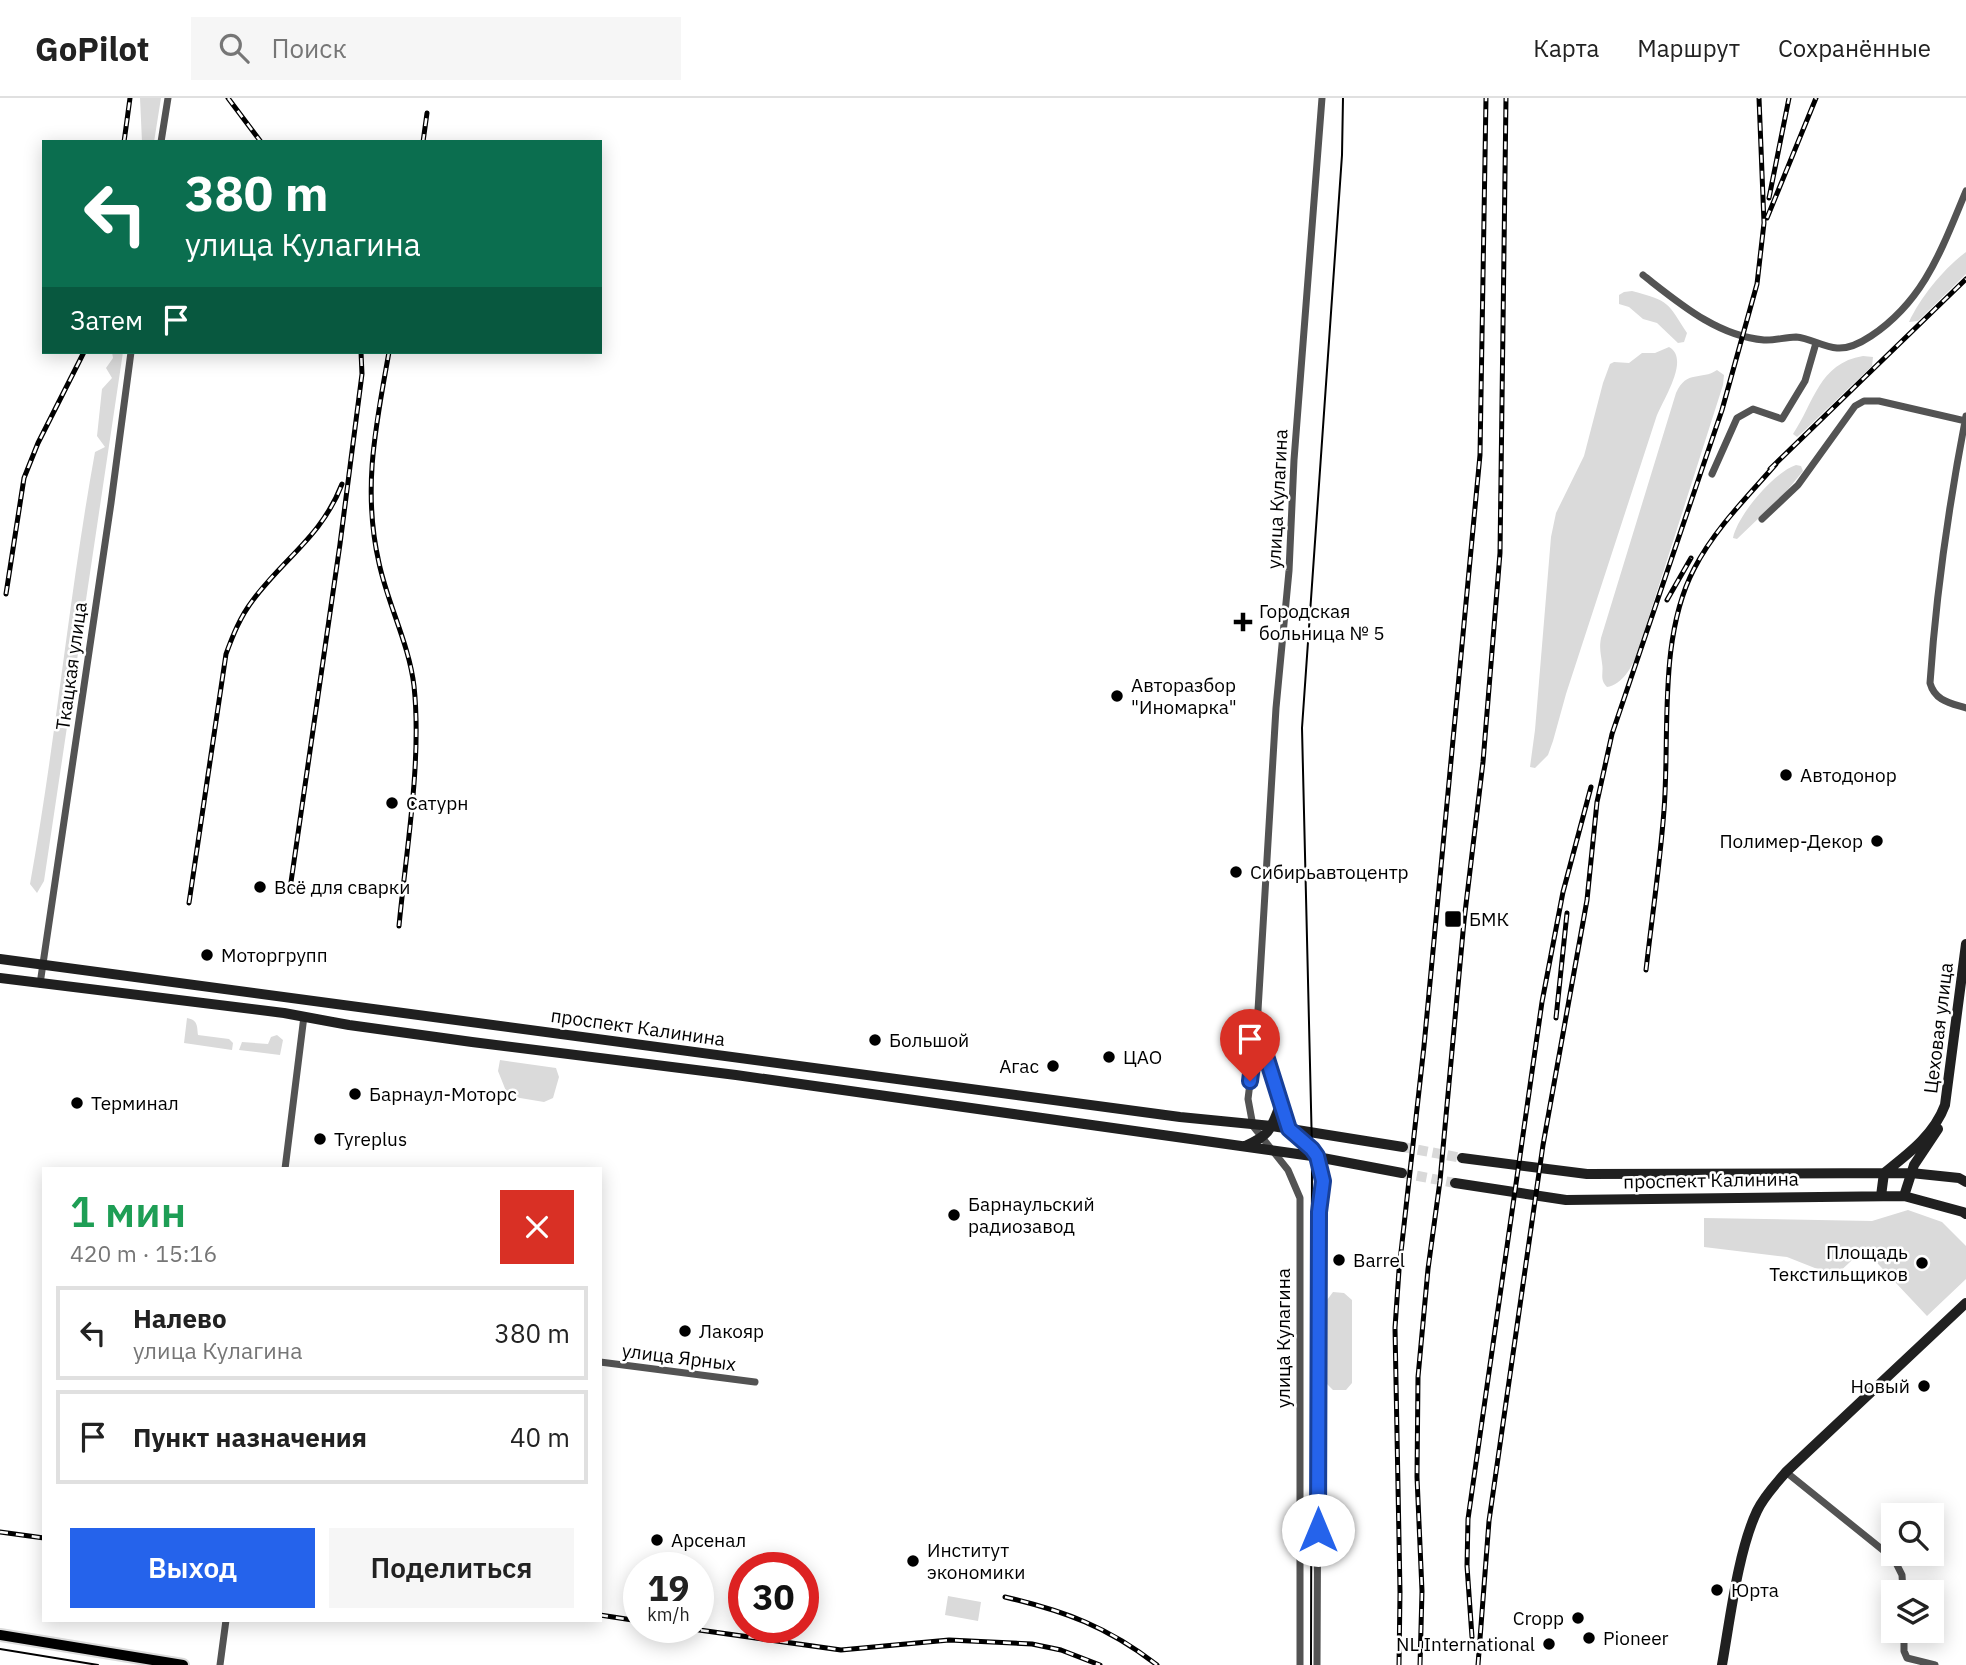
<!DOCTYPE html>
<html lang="ru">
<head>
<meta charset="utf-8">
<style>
	body { margin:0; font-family:"IBM Plex Sans",sans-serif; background:#f6f6f6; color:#222; height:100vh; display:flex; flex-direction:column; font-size:26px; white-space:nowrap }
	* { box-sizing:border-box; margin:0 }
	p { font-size:23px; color:#767676 }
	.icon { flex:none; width:38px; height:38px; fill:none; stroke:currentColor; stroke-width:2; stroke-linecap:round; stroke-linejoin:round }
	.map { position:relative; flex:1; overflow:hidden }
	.panel { position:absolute; left:42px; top:1069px; width:560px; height:455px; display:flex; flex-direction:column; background:#fff; border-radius:0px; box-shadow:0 4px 18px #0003 }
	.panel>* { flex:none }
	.guide { position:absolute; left:42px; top:42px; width:560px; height:214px; border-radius:0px; box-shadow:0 4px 18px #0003; background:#0b6e4f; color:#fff; overflow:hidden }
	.buttons { position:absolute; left:1881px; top:1405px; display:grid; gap:14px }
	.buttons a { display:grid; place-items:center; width:63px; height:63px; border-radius:0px; background:#fff; box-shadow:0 4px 18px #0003; font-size:35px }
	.speed { position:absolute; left:623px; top:1454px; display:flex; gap:14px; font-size:35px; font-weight:700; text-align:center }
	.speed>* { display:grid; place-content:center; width:91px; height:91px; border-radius:50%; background:#fff; box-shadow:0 4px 18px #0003; line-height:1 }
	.speed small { font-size:18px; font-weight:400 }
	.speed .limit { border:10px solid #d22; background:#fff; color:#111 }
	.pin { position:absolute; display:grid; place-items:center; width:60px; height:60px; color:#fff; margin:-72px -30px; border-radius:50% 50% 50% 0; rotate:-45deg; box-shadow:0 0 7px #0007 }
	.pin .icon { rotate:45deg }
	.me { position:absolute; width:77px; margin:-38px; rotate:0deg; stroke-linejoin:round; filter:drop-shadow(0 0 5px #0008) }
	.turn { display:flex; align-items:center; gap:24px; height:147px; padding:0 28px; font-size:32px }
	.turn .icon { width:91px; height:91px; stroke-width:2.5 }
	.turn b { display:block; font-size:49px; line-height:60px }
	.then { display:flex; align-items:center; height:66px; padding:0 28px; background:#0003; gap:14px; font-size:26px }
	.round { display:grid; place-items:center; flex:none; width:74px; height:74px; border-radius:0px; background:#f6f6f6 }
	.head { display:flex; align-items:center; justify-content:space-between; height:119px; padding:0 28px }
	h1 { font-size:42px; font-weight:600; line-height:52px; color:#1e9e55 }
	.action { display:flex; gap:14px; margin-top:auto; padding:14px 28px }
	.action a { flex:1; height:80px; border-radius:0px; background:#2563eb; color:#fff; font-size:28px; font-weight:600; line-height:80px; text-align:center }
	.action a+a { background:#f6f6f6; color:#222 }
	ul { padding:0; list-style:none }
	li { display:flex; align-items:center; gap:21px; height:94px; margin:0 14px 10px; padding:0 14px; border:4px solid #e0e0e0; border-radius:0px }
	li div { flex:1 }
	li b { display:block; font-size:26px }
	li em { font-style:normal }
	header { display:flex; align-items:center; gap:42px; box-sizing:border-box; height:98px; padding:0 35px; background:#fff; border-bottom:2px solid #e0e0e0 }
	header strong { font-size:33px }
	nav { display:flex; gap:38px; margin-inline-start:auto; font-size:24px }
	.search { width:490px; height:63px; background:#f6f6f6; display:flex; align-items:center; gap:18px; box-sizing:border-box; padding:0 24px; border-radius:0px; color:#767676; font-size:26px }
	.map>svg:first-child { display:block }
	.green { fill:#dadada }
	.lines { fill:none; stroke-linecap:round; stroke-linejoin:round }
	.secondary-tunnel { stroke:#d9d9d9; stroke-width:10; stroke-dasharray:10 5; stroke-linecap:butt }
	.primary-casing { stroke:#dbdbdb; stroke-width:14 }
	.street { stroke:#535353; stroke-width:7 }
	.secondary { stroke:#202020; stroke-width:10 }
	.primary { stroke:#000; stroke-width:10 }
	.tram { stroke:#000; stroke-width:2 }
	.rail-casing { stroke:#000; stroke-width:5 }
	.rail { stroke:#fff; stroke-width:2.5; stroke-dasharray:8; stroke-linecap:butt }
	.route-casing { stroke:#184099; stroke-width:18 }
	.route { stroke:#2563eb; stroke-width:12 }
	.poi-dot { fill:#000; stroke:#fff; stroke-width:2.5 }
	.labels { text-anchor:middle; stroke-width:5; stroke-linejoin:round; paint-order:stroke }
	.street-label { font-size:19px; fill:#000; stroke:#fff }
	.poi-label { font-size:19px; fill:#000; stroke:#fff; text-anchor:start }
</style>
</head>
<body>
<header>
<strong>GoPilot</strong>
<div class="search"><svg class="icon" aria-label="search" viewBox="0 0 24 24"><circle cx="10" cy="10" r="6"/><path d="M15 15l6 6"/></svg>Поиск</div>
<nav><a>Карта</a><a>Маршрут</a><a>Сохранённые</a></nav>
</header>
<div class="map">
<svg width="1966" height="1567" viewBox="0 0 1966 1567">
	<rect width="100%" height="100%" fill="#fff"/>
	<path class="green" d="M140 0H161L154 44H142Z
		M1966 154V176L1918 223 1909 224C1920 200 1944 170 1966 154Z
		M1632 193C1670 203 1667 204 1687 235L1684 244 1678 245 1657 225 1643 221 1629 209 1619 206V197L1624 194Z
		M1669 249C1691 261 1662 303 1656 320L1566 596 1553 643 1548 657 1535 670 1530 669 1535 632 1551 439 1556 415 1584 358 1603 285 1610 266 1614 264 1629 265 1642 255H1655Z
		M112 254H123L44 783 37 795 30 786C56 642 69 497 95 354L105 349 97 338 102 291 112 280 106 270 113 260Z
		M1863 258 1873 259 1872 268 1804 333 1797 339 1793 336C1814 305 1819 265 1863 258Z
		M1717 272 1724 277 1723 287 1637 556C1632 569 1622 587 1607 589 1599 581 1604 575 1602 565 1601 556 1599 551 1601 540L1676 295C1687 271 1701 283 1717 272Z
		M1796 367 1801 368 1803 373 1786 394 1737 441 1733 440C1737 418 1774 374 1796 367Z
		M187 920C198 922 197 928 198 937L229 941 233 945 232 952 184 945Z
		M277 937 283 942 280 957 239 952 242 944 268 946 271 939Z
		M500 962 556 970 559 979 553 1000 544 1004 508 998 498 973Z
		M1908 1112 1942 1124 1966 1148V1181L1927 1218 1864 1151 1835 1178 1787 1159 1704 1149V1120L1872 1123Z
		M1333 1194 1344 1195 1352 1202V1285L1346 1292H1333L1326 1285 1327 1202Z
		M948 1498 981 1504 978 1523 945 1517Z"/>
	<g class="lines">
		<path class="secondary-tunnel" d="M1403 1049 1462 1060
			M1402 1075 1455 1085"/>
		<g class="primary-casing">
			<path id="primary" d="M0 1537 183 1567"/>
		</g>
		<path class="street" d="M161 44 168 0
			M1643 177C1679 205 1717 238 1764 242 1774 243 1785 239 1796 239 1810 240 1823 249 1837 250 1848 251 1862 244 1871 238 1925 202 1942 150 1966 93
			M1966 318C1949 406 1936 495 1930 585 1935 603 1950 605 1966 610
			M1712 376 1737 320 1753 311 1782 321 1805 283 1816 245
			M1762 421 1798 387 1855 308 1864 303H1879L1966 323
			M40 886 111 405 131 254
			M1259 933 1289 1031 1312 1051 1317 1058 1323 1083 1319 1114 1317 1567
			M285 1071 304 918
			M600 1264 755 1284
			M1786 1374 1894 1461 1902 1477 1903 1494
			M1904 1533V1553L1907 1560 1935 1567
			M220 1567 226 1522
			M1300 1567V1100L1288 1072 1253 1028 1248 1001 1257 929 1276 610 1289 473 1294 362 1322 0"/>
		<path class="secondary" d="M0 861 1180 1019 1272 1028 1403 1049
			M0 880 284 915 349 927 472 944 736 977 1312 1058 1402 1075
			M1245 1048C1271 1037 1271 1030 1281 1005
			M1462 1060 1587 1076 1911 1075 1959 1080 1966 1084
			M1884 1075C1908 1056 1934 1037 1945 1007L1966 846
			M1455 1085 1566 1102 1904 1098 1963 1114 1966 1116
			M1881 1098 1884 1075
			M1904 1098 1914 1067 1938 1031
			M1722 1567C1730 1522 1738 1453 1757 1413 1764 1398 1776 1386 1786 1374L1966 1205"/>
		<use href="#primary" class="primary"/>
		<path class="tram" d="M0 1551 98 1567
			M1311 1567 1312 1051 1302 630 1342 57 1343 0"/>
		<g class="rail-casing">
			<path id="rail" d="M228 0 261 44
				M124 44 130 0
				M423 44 427 15
				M1769 100 1789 0
				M1767 120 1816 0
				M389 254C376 327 362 391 379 465 388 507 409 546 414 588 422 663 406 753 399 828
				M1770 371 1966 181
				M6 496 24 380 38 345 84 254
				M1667 502 1691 460
				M290 791 340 446 362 276 361 254
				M189 805 226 556C233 537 240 519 253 502 284 460 322 438 342 386
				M1646 872C1652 819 1660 766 1664 712 1670 636 1658 540 1694 471 1714 432 1747 399 1776 366
				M1556 920 1567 815
				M0 1434 44 1440
				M1005 1499C1065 1513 1108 1529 1157 1567
				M600 1517 639 1523
				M685 1530 841 1552 949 1542 1032 1546 1061 1552 1100 1567
				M1472 1539 1467 1468 1468 1421 1542 904 1563 794 1591 689
				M1399 1567 1400 1494 1395 1230 1399 1172 1424 948 1480 357 1486 0
				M1420 1567 1422 1493 1417 1379 1418 1279 1428 1171 1440 1083 1464 823 1483 664 1500 455 1506 0
				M1478 1567 1489 1423 1543 1047 1587 802 1597 704 1612 636 1722 312 1757 186 1764 125 1759 0"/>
		</g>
		<use href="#rail" class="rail"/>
	</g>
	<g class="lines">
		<g class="route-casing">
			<path id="route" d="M1250 983 1257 929 1289 1031 1312 1051 1317 1058 1323 1083 1319 1114 1318 1432"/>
		</g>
		<use href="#route" class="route"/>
	</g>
	<g class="poi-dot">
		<path d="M1239.5 513.5h7v7h7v7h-7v7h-7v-7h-7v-7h7z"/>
		<circle cx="1117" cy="598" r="7"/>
		<circle cx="1786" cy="677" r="7"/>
		<circle cx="392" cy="705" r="7"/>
		<circle cx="1877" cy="743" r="7"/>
		<circle cx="1236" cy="774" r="7"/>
		<circle cx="260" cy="789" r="7"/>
		<rect x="1444" y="812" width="18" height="18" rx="3.5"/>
		<circle cx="207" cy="857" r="7"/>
		<circle cx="875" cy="942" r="7"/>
		<circle cx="1109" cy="959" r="7"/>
		<circle cx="1053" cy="968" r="7"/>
		<circle cx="355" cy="996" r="7"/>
		<circle cx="77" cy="1005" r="7"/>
		<circle cx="320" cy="1041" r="7"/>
		<circle cx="954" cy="1117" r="7"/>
		<circle cx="1339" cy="1162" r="7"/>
		<circle cx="1922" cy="1165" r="7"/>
		<circle cx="685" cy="1233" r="7"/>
		<circle cx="1924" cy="1288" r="7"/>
		<circle cx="657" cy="1442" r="7"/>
		<circle cx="913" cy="1463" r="7"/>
		<circle cx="1717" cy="1492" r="7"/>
		<circle cx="1578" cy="1520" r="7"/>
		<circle cx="1589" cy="1540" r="7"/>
		<circle cx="1549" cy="1546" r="7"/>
	</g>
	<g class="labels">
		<g class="street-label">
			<text transform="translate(1277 401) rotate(-87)" y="7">улица Кулагина</text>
			<text transform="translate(71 568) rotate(-82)" y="7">Ткацкая улица</text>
			<text transform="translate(638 929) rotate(8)" y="7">проспект Калинина</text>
			<text transform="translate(1938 930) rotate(-83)" y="7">Цеховая улица</text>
			<text transform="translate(1711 1082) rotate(-1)" y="7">проспект Калинина</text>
			<text transform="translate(1283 1240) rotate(-90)" y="7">улица Кулагина</text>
			<text transform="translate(679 1259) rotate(7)" y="7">улица Ярных</text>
		</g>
		<g class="poi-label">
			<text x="1259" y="520">Городская<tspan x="1259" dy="22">больница № 5</tspan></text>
			<text x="1131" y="594">Авторазбор<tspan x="1131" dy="22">"Иномарка"</tspan></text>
			<text x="1800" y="684">Автодонор</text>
			<text x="406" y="712">Сатурн</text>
			<text x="1863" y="750" text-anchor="end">Полимер-Декор</text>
			<text x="1250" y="781">Сибирьавтоцентр</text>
			<text x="274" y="796">Всё для сварки</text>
			<text x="1469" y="828">БМК</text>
			<text x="221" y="864">Моторгрупп</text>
			<text x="889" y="949">Большой</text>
			<text x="1123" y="966">ЦАО</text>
			<text x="1039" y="975" text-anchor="end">Агас</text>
			<text x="369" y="1003">Барнаул-Моторс</text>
			<text x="91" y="1012">Терминал</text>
			<text x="334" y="1048">Tyreplus</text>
			<text x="968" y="1113">Барнаульский<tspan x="968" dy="22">радиозавод</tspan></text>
			<text x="1908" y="1161" text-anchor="end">Площадь<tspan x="1908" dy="22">Текстильщиков</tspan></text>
			<text x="1353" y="1169">Barrel</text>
			<text x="699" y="1240">Лакояр</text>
			<text x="1910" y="1295" text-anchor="end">Новый</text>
			<text x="671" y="1449">Арсенал</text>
			<text x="927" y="1459">Институт<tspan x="927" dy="22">экономики</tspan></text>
			<text x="1731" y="1499">Юрта</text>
			<text x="1564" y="1527" text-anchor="end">Cropp</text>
			<text x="1603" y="1547">Pioneer</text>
			<text x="1535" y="1553" text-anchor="end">NL International</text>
		</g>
	</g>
</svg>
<div class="buttons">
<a><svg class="icon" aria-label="search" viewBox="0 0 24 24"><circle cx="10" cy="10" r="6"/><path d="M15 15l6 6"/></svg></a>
<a><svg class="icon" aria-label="layers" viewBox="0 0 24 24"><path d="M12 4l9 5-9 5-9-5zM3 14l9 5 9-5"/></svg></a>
</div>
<div class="speed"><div>19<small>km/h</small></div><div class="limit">30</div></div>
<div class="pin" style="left:1250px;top:983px;background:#d93025"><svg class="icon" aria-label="arrive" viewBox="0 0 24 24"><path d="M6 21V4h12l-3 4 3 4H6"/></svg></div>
<svg class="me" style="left:1318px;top:1432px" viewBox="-20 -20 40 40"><circle r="19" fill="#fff"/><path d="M0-13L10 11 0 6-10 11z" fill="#2563eb"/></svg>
<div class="guide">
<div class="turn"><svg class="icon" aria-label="left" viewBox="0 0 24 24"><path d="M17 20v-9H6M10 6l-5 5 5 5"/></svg><div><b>380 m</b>улица Кулагина</div></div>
<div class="then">Затем<svg class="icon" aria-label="arrive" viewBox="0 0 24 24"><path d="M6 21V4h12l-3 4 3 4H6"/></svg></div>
</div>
<section class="panel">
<div class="head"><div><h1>1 мин</h1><p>420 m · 15:16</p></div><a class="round" style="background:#d93025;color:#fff"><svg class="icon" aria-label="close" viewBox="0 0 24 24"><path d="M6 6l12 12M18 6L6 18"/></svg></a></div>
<ul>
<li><svg class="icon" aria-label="left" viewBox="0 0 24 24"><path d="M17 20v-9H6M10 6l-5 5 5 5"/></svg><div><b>Налево</b><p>улица Кулагина</p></div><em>380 m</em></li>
<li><svg class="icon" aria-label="arrive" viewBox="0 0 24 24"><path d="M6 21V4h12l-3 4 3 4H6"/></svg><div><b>Пункт назначения</b></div><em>40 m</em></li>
</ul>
<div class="action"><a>Выход</a><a>Поделиться</a></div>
</section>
</div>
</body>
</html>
